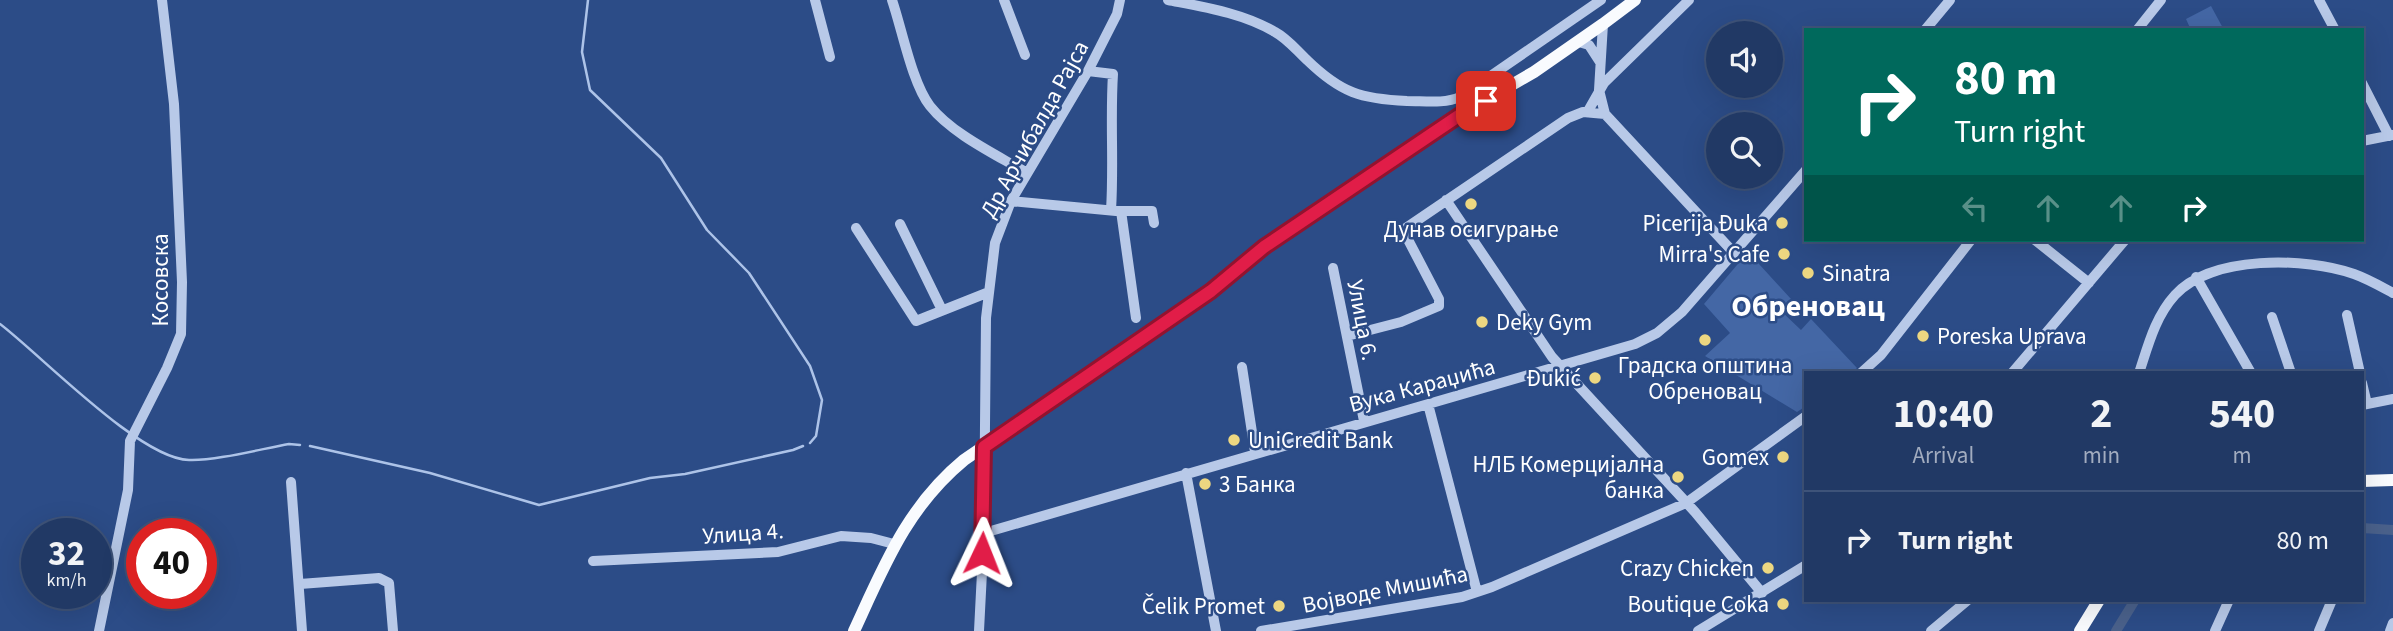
<!DOCTYPE html>
<html lang="en">
<head>
<meta charset="utf-8">
<style>
	body { margin:0; font-family:"Source Sans 3",sans-serif; background:#2d446e; color:#f1f3f6; height:100vh; display:flex; flex-direction:column; font-size:26px; white-space:nowrap }
	* { box-sizing:border-box; margin:0 }
	p { font-size:23px; color:#a2acbf }
	.icon { flex:none; width:38px; height:38px; fill:none; stroke:currentColor; stroke-width:2; stroke-linecap:round; stroke-linejoin:round }
	.map { position:relative; flex:1; overflow:hidden }
	.drawer { position:absolute; left:1804px; top:371px; width:560px; height:231px; display:flex; flex-direction:column; background:#213965; border-radius:0px; box-shadow:0 7px 28px #0002,0 0 0 2px #3e5379 }
	.drawer>* { flex:none }
	.guide { position:absolute; left:1804px; top:28px; width:560px; height:214px; border-radius:0px; box-shadow:0 7px 28px #0002,0 0 0 2px #3e5379; background:#00695c; color:#fff; overflow:hidden }
	.fabs { position:absolute; left:1706px; top:21px; display:grid; gap:14px }
	.fabs a { display:grid; place-items:center; width:77px; height:77px; border-radius:50%; background:#213965; box-shadow:0 7px 28px #0002,0 0 0 2px #3e5379; font-size:35px }
	.speed { position:absolute; left:21px; top:518px; display:flex; gap:14px; font-size:35px; font-weight:700; text-align:center }
	.speed>* { display:grid; place-content:center; width:91px; height:91px; border-radius:50%; background:#213965; box-shadow:0 7px 28px #0002,0 0 0 2px #3e5379; line-height:1 }
	.speed small { font-size:18px; font-weight:400 }
	.speed .limit { border:10px solid #d22; background:#fff; color:#111 }
	.pin { position:absolute; display:grid; place-items:center; width:60px; height:60px; color:#fff; margin:-30px; border-radius:14px; box-shadow:0 4px 10px #0006 }
	.me { position:absolute; width:77px; margin:-38px; rotate:2deg; stroke-linejoin:round; filter:drop-shadow(0 0 5px #0008) }
	.turn { display:flex; align-items:center; gap:24px; height:147px; padding:0 35px; font-size:32px }
	.turn .icon { width:91px; height:91px; stroke-width:2.5 }
	.turn b { display:block; font-size:49px; line-height:60px }
	.lanes { display:flex; align-items:center; height:66px; padding:0 35px; background:#0003; justify-content:center; gap:35px; direction:ltr }
	.lanes .off { opacity:.35 }
	.eta { display:flex; justify-content:space-evenly; align-items:center; height:119px; text-align:center }
	.eta b { font-size:42px; font-weight:700; line-height:49px }
	ul { padding:0; list-style:none }
	li { display:flex; align-items:center; gap:21px; height:98px; padding:0 35px; border-top:2px solid #3e5379 }
	li div { flex:1 }
	li b { display:block; font-size:26px }
	li em { font-style:normal }
	.map>svg:first-child { display:block }
	.green { fill:#4467a5 }
	.lines { fill:none; stroke-linecap:round; stroke-linejoin:round }
	.stream { stroke:#adc3e8; stroke-width:2.5 }
	.canal { stroke:#4a618b; stroke-width:10 }
	.minor { stroke:#b8c9e8; stroke-width:10 }
	.major { stroke:#f9fbfe; stroke-width:12 }
	.route-casing { stroke:#92132f; stroke-width:18 }
	.route { stroke:#e11d48; stroke-width:12 }
	.poi-dot { fill:#edd781; stroke:#2c4c87; stroke-width:2.5 }
	.labels { text-anchor:middle; stroke-width:5; stroke-linejoin:round; paint-order:stroke }
	.street-label { font-size:23px; fill:#fff; stroke:#2c4c87 }
	.poi-label { font-size:23px; fill:#fff; stroke:#2c4c87; text-anchor:end }
	.district-label { font-size:30px; font-weight:bold; fill:#fff; stroke:#2c4c87 }
</style>
</head>
<body>
<div class="map">
<svg width="2393" height="631" viewBox="0 0 2393 631">
	<rect width="100%" height="100%" fill="#2c4c87"/>
	<path class="green" d="M2211 6 2224 30H2191L2186 19Z
		M1748 252 1791 299 1780 310 1801 330 1811 319 1857 368 1851 373H1806V406L1797 412 1705 356 1730 333 1704 304Z"/>
	<g class="lines">
		<path class="stream" d="M588 0 582 52 590 90 661 158 707 230 749 273 810 366 822 400 816 436 810 443
			M0 324C42 356 140 459 189 460 215 461 261 449 289 444L300 445
			M310 446 430 473 539 505 650 478 685 474 793 450 803 446"/>
		<path class="canal" d="M2362 528 2393 530
			M2116 631 2135 600"/>
		<path class="minor" d="M815 0 830 57
			M892 0C902 29 912 83 930 106 952 134 997 155 1027 173
			M1004 0 1025 55
			M1168 0C1204 7 1243 13 1275 32 1288 39 1297 51 1307 60 1341 93 1361 99 1407 101 1425 101 1444 104 1460 97L1601 0
			M2319 0 2335 30
			M1603 24 1599 90 1605 114
			M1925 30 1950 0
			M2137 30 2161 0
			M1579 42 1589 45 1600 62
			M1088 71 1113 74C1110 119 1114 164 1111 210
			M2362 83 2389 136
			M1588 111 1604 83 1689 0
			M2362 141 2393 135
			M1446 200 1552 357 1695 512 1762 593
			M1011 201 1116 211H1152L1154 223
			M1121 211 1136 318
			M900 224 942 310
			M856 228 916 321 989 292
			M2035 240 2089 283
			M1333 268 1364 421
			M2196 277 2251 373
			M2347 315 2360 373
			M2272 317 2291 373
			M1347 336 1401 322 1439 306V299L1403 230 1568 118 1583 112 1605 114 1734 253
			M1242 367 1255 452
			M1861 373 1881 355 1971 240
			M2012 373 2125 240
			M2139 373C2148 346 2155 317 2175 295 2211 255 2306 257 2354 274 2368 279 2380 286 2393 293
			M2362 383 2367 404
			M1428 404 1477 592
			M2362 405 2393 399
			M1186 473 1216 631
			M291 482 302 631
			M984 533 1635 344 1657 333 1682 312 1806 170
			M593 561 778 552 841 536 871 538 894 544
			M300 584 379 578 389 583 393 631
			M99 631 128 490 130 441 167 368 181 334 182 282 174 104 162 0
			M979 631 984 533 986 318 995 243 1011 201 1088 71 1117 14 1120 0
			M1261 631 1462 597 1492 587 1686 503 1806 416
			M1698 631 1806 565
			M1931 631 1968 600
			M2215 631 2229 600
			M2319 631 2332 600
			M2390 631 2393 623"/>
		<path class="major" d="M2362 481 2393 480
			M854 631C884 566 907 507 964 460L1223 283 1264 247 1460 115 1534 72 1603 24 1635 0
			M2080 631 2099 600"/>
	</g>
	<g class="lines">
		<g class="route-casing">
			<path id="route" d="M982 553 984 447 1211 291 1264 247 1460 115 1486 101"/>
		</g>
		<use href="#route" class="route"/>
	</g>
	<g class="poi-dot">
		<circle cx="1471" cy="204" r="7"/>
		<circle cx="1782" cy="223" r="7"/>
		<circle cx="1784" cy="254" r="7"/>
		<circle cx="1808" cy="273" r="7"/>
		<circle cx="1482" cy="322" r="7"/>
		<circle cx="1923" cy="336" r="7"/>
		<circle cx="1705" cy="340" r="7"/>
		<circle cx="1595" cy="378" r="7"/>
		<circle cx="1234" cy="440" r="7"/>
		<circle cx="1783" cy="457" r="7"/>
		<circle cx="1678" cy="477" r="7"/>
		<circle cx="1205" cy="484" r="7"/>
		<circle cx="1768" cy="568" r="7"/>
		<circle cx="1783" cy="604" r="7"/>
		<circle cx="1279" cy="606" r="7"/>
	</g>
	<g class="labels">
		<g class="street-label">
			<text transform="translate(1034 129) rotate(-61)" y="8">Др Арчибалда Рајса</text>
			<text transform="translate(160 280) rotate(-90)" y="8">Косовска</text>
			<text transform="translate(1363 320) rotate(79)" y="8">Улица 6.</text>
			<text transform="translate(1422 385) rotate(-15)" y="8">Вука Караџића</text>
			<text transform="translate(743 533) rotate(-4)" y="8">Улица 4.</text>
			<text transform="translate(1385 589) rotate(-11)" y="8">Војводе Мишића</text>
		</g>
		<g class="poi-label">
			<text x="1768" y="231">Picerija Đuka</text>
			<text x="1471" y="237" text-anchor="middle">Дунав осигурање</text>
			<text x="1770" y="262">Mirra's Cafe</text>
			<text x="1822" y="281" text-anchor="start">Sinatra</text>
			<text x="1496" y="330" text-anchor="start">Deky Gym</text>
			<text x="1937" y="344" text-anchor="start">Poreska Uprava</text>
			<text x="1705" y="373" text-anchor="middle">Градска општина<tspan x="1705" dy="26">Обреновац</tspan></text>
			<text x="1581" y="386">Đukić</text>
			<text x="1248" y="448" text-anchor="start">UniCredit Bank</text>
			<text x="1769" y="465">Gomex</text>
			<text x="1664" y="472">НЛБ Комерцијална<tspan x="1664" dy="26">банка</tspan></text>
			<text x="1219" y="492" text-anchor="start">3 Банка</text>
			<text x="1754" y="576">Crazy Chicken</text>
			<text x="1769" y="612">Boutique Coka</text>
			<text x="1265" y="614">Čelik Promet</text>
		</g>
		<g class="district-label">
			<text x="1808" y="316">Обреновац</text>
		</g>
	</g>
</svg>
<div class="fabs">
<a><svg class="icon" aria-label="sound" viewBox="0 0 24 24"><path d="M4 9h4l5-4v14l-5-4H4zM17 9q2 3 0 6"/></svg></a>
<a><svg class="icon" aria-label="search" viewBox="0 0 24 24"><circle cx="10" cy="10" r="6"/><path d="M15 15l6 6"/></svg></a>
</div>
<div class="speed"><div>32<small>km/h</small></div><div class="limit">40</div></div>
<div class="pin" style="left:1486px;top:101px;background:#d93025"><svg class="icon" aria-label="arrive" viewBox="0 0 24 24"><path d="M6 21V4h12l-3 4 3 4H6"/></svg></div>
<svg class="me" style="left:982px;top:553px" viewBox="-20 -20 40 40"><path d="M0-17L14 15 0 8-14 15z" fill="#e11d48" stroke="#fff" stroke-width="4"/></svg>
<div class="guide">
<div class="turn"><svg class="icon" aria-label="right" viewBox="0 0 24 24"><path d="M7 20v-9h11M14 6l5 5-5 5"/></svg><div><b>80 m</b>Turn right</div></div>
<div class="lanes"><svg class="icon off" aria-label="left" viewBox="0 0 24 24"><path d="M17 20v-9H6M10 6l-5 5 5 5"/></svg><svg class="icon off" aria-label="ahead" viewBox="0 0 24 24"><path d="M12 20V5M6 11l6-6 6 6"/></svg><svg class="icon off" aria-label="ahead" viewBox="0 0 24 24"><path d="M12 20V5M6 11l6-6 6 6"/></svg><svg class="icon" aria-label="right" viewBox="0 0 24 24"><path d="M7 20v-9h11M14 6l5 5-5 5"/></svg></div>
</div>
<section class="drawer">
<div class="eta">
<div><b>10:40</b><p>Arrival</p></div>
<div><b>2</b><p>min</p></div>
<div><b>540</b><p>m</p></div>
</div>
<ul>
<li><svg class="icon" aria-label="right" viewBox="0 0 24 24"><path d="M7 20v-9h11M14 6l5 5-5 5"/></svg><div><b>Turn right</b></div><em>80 m</em></li>
</ul>
</section>
</div>
</body>
</html>
